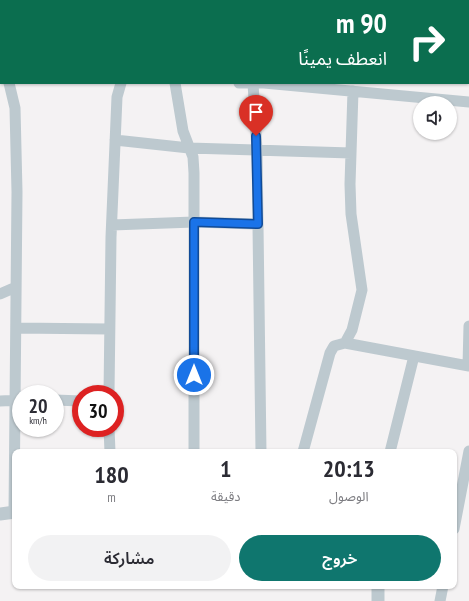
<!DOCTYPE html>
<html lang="ar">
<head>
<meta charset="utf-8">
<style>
	body { margin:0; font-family:"PT Sans Narrow","Noto Sans Arabic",sans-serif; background:#f2f2f3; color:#2b2b33; direction:rtl; height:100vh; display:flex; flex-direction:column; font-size:15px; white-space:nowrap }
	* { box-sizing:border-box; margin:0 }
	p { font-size:13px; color:#7c7c81 }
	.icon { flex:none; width:22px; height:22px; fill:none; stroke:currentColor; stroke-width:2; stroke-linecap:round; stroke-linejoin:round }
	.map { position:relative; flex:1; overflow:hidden; direction:ltr }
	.details { position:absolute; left:12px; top:449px; width:445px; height:140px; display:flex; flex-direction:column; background:#fff; border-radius:8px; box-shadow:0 1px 3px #0004; direction:rtl }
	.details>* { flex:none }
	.top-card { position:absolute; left:0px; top:0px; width:469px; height:84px; box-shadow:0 1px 3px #0004; direction:rtl; background:#0b6e4f; color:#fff; overflow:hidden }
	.tools { position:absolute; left:413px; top:96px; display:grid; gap:8px }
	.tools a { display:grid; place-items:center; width:44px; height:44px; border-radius:50%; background:#fff; box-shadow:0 1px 3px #0004; font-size:20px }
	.speed { position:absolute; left:12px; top:385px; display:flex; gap:8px; font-size:20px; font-weight:700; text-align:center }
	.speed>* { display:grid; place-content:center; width:52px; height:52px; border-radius:50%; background:#fff; box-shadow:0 1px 3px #0004; line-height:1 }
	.speed small { font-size:10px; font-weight:400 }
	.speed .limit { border:6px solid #d22; background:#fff; color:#111 }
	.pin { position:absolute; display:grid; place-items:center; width:34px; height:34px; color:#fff; margin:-41px -17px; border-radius:50% 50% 50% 0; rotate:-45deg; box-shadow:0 0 4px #0007 }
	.pin .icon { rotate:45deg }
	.me { position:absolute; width:44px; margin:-22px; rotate:0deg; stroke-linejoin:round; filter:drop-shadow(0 0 3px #0008) }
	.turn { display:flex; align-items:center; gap:14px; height:84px; padding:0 16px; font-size:18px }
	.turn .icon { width:52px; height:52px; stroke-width:2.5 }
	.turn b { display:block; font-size:28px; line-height:34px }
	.eta { display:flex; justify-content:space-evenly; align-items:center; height:68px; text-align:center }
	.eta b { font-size:24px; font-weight:600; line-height:28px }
	.cta { display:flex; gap:8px; margin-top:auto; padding:8px 16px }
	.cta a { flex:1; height:46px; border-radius:24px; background:#0f766e; color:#fff; font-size:16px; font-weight:600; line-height:46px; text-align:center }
	.cta a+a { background:#f2f2f3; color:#2b2b33 }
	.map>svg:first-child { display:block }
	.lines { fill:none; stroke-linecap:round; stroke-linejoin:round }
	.minor { stroke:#bdc9cf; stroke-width:11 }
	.tertiary { stroke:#bdc9cf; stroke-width:13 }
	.route-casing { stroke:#114b97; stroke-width:10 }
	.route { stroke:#1a73e8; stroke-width:7 }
</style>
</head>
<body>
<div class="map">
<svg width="469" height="601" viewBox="0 0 469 601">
	<rect width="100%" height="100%" fill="#f4f2f3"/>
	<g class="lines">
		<path class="minor" d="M159 0V1
			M245 0 246 1
			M63 1V0
			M328 1V0
			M0 8 1 9
			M0 65H1
			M9 83 15 108 17 192 14 512
			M175 83 183 131 193 157 194 173V452
			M239 83H264L469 102
			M253 83 257 150 261 452
			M115 140 189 148 351 153
			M112 225 194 222 258 224
			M0 294 16 287
			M16 328 109 329
			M345 343 469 366
			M468 366 469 326
			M109 394 111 237 117 97 121 83
			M55 400 81 401
			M0 401 21 400
			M109 428 110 452
			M303 452 330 353 334 346 345 343 352 330 362 290 351 214 350 184 353 91
			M390 452 414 356
			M454 529 469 451
			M440 601 443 586"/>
		<path class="tertiary" d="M0 514 15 512
			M378 601V586"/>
	</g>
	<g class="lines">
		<g class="route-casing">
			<path id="route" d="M194 375V222L258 224 256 136"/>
		</g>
		<use href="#route" class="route"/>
	</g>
</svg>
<div class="tools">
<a><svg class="icon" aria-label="sound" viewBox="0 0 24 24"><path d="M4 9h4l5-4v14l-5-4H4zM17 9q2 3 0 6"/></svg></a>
</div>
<div class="speed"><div>20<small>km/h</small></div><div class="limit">30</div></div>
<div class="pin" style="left:256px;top:136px;background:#d93025"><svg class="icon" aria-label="arrive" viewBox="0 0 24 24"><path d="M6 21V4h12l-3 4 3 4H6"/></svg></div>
<svg class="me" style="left:194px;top:375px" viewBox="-20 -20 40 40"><circle r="17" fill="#1a73e8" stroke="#fff" stroke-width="3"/><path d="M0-11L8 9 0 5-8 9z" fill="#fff"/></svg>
<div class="top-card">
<div class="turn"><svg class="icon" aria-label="right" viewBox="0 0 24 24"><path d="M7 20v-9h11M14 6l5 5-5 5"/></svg><div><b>90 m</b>انعطف يمينًا</div></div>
</div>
<section class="details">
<div class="eta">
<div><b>20:13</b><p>الوصول</p></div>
<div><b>1</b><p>دقيقة</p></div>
<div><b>180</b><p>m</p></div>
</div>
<div class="cta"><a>خروج</a><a>مشاركة</a></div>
</section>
</div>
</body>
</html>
